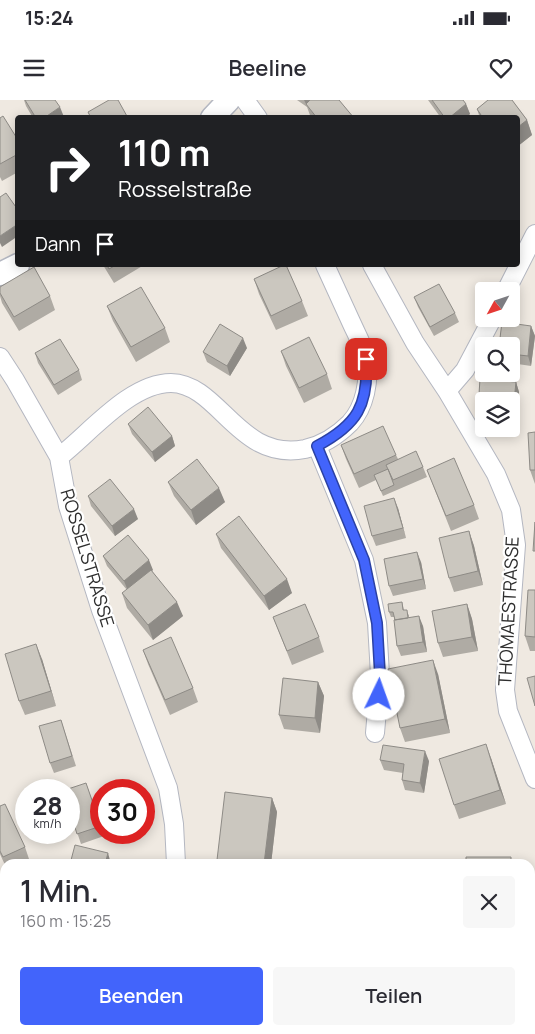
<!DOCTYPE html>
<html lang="de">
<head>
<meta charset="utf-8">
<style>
	body { margin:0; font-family:Manrope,sans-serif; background:#f7f7f7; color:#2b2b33; height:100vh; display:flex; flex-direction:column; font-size:19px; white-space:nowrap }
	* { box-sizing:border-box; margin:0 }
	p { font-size:16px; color:#7c7c81 }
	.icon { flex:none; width:28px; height:28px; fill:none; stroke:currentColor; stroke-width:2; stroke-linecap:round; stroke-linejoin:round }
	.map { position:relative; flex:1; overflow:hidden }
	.side { position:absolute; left:0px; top:759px; width:535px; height:176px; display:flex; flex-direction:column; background:#fff; border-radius:15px 15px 0 0; box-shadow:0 2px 12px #0003 }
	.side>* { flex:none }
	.hud { position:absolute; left:15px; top:15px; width:505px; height:152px; border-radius:5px; box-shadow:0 2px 12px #0003; background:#202124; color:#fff; overflow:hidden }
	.needle { width:32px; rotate:230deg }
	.fabs { position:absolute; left:475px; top:182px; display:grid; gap:10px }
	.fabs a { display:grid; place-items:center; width:45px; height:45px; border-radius:5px; background:#fff; box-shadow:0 2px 12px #0003; font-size:25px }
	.speed { position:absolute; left:15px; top:679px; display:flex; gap:10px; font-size:25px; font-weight:700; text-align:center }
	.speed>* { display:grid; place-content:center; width:65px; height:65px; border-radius:50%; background:#fff; box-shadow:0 2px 12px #0003; line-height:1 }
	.speed small { font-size:12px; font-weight:400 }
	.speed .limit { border:8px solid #d22; background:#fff; color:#111 }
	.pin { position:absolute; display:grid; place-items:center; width:42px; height:42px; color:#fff; margin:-21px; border-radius:10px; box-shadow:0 2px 8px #0006 }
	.me { position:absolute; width:55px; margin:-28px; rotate:3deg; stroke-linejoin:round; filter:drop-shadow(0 0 4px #0008) }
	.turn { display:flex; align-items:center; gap:18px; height:105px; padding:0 20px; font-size:22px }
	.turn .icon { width:65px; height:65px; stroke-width:2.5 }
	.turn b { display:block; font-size:35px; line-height:42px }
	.then { display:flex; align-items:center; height:48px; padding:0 20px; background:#0003; gap:10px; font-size:19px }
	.round { display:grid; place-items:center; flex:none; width:52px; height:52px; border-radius:5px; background:#f7f7f7 }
	.summary { display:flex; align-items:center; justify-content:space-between; height:85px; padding:0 20px }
	h1 { font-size:30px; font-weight:600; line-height:38px }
	.action { display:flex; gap:10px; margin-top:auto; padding:10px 20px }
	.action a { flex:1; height:58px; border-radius:5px; background:#4264fb; color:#fff; font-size:20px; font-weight:600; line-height:58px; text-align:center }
	.action a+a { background:#f7f7f7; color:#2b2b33 }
	.status { display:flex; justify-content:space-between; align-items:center; height:35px; padding:0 25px; background:#fff; direction:ltr }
	.status svg { height:14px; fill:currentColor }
	header { display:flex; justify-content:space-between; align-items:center; height:65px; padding:0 20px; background:#fff; font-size:22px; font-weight:600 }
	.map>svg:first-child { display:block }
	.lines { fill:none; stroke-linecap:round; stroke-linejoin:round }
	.minor-casing { stroke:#b4b7c1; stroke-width:20 }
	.tertiary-casing { stroke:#b4b7c1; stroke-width:25 }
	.path { stroke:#c9c9c9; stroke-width:3; stroke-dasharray:4 2.5; stroke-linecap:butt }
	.minor { stroke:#fff; stroke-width:18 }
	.tertiary { stroke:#fff; stroke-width:22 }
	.wall { fill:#afaba4 }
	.shaded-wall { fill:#8e8b86 }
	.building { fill:#cbc7bf; stroke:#8e8b86 }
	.route-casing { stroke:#2b41a3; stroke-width:12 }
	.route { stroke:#4264fb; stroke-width:9 }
	.labels { text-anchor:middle; stroke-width:4.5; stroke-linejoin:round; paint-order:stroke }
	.street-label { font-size:18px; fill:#2e2e2e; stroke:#fff }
</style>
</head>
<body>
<div class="status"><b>15:24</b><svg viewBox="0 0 49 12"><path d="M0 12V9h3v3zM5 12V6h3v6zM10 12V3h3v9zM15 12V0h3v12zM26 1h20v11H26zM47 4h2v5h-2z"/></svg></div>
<header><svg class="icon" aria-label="menu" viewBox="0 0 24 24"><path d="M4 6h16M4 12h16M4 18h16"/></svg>Beeline<svg class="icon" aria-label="heart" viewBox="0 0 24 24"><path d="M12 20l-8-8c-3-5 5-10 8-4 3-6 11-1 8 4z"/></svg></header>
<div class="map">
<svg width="535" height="934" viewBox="0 0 535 934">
	<rect width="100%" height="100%" fill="#efe9e1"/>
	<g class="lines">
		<g class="minor-casing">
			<path id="minor" d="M245 0 258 18
				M372 165 415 243 447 291 496 374 511 410 516 445 505 590 508 611 535 679
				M506 191 535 134
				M0 257 15 280 59 357 68 406 101 510 168 688 174 724 176 764
				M447 291 465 270 492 219
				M317 346 364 460 377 523 380 575 375 633
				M59 357C90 333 130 283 171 283 220 284 238 362 305 349 323 345 337 336 350 323 365 307 370 280 366 259 364 247 357 235 352 224 343 204 334 185 325 165
				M0 785 5 791
				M530 905 535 903
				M136 934 138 930
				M481 934 486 930"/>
		</g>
		<g class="tertiary-casing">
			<path id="tertiary" d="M212 18 229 0
				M0 174 18 165"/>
		</g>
		<path class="path" d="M398 930 407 934"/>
		<use href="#minor" class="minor"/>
		<use href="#tertiary" class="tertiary"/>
	</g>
	<path class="wall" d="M24 0H25L64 17 33 18 26 6Z
		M297 0H339L354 18H311L307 7Z
		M428 0H463L466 4 470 14 465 18H441Z
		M488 0H512L527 20 532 35 518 46V18H480L477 9Z
		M0 18 18 40V72L2 81 0 77Z
		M103 165H144L114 183Z
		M254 179 302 201 308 216 276 230 259 194Z
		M0 187 50 196 55 210 19 231 2 203 0 196Z
		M414 197 455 213 459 222 434 236 418 207Z
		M107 206 165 228 170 242 136 262 113 221Z
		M531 226 535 236 531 266 511 263V246Z
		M247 248 230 276 207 262 203 252Z
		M281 251 327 274 332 289 304 303 286 266Z
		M35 253 79 270 82 280 58 295 38 263Z
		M480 279 516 282 519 292 517 321H511V301H484V319L482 318 478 309Z
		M128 324 172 336 175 346 155 362 132 334Z
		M535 332V384L530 370Z
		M341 345 396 355 398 359 423 367 427 377 383 396 376 380 359 388 346 359Z
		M427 370 474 405 479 419 451 431Z
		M168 382 225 402 196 425 174 396Z
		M88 396 138 419 115 436 91 406Z
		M398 408 406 438 376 446 372 436Z
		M469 431 474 446 483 485 454 492 449 478Z
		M216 434 292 493 269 510 221 448Z
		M103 456 153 470 152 471 183 516 153 540 127 508 122 493 127 490 107 466Z
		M421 462 426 489 393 496 389 486Z
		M535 490V551H530L525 536Z
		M402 502 404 510 409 515V518L423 526 427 552 401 556 397 546 394 517H391L389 512Z
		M467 504 472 519 478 551 443 557 438 543Z
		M273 517 319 537 324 552 292 565Z
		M143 550 193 588 198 602 170 615 148 564Z
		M42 559 56 606 25 615 19 601Z
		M438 574 450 633 405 642 400 628Z
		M318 582 324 596 320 633 284 629 279 615Z
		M61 620 76 666 54 673 50 663Z
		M491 658 506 704 459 719 454 705Z
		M380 660 429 661 424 693 405 690 402 680 403 673 384 670Z
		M86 683 101 727V732H103L104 736 81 744 69 708Z
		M272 698 277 712 271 764H218L217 760Z
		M0 706 25 747 30 762 25 764H5V765L0 754Z
		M5 859V897L0 892V861Z"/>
	<path class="shaded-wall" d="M304 0H311L306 4Z
		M466 4 470 14 465 18H449Z
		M60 7 64 17 44 18Z
		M527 20 532 35 518 46V27Z
		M18 124V136L2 147 0 143V136Z
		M531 226 535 236 531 266 528 256Z
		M243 238 247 248 230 276 227 266Z
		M516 282 519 292 517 321 513 311Z
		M172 336 175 346 155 362 152 352Z
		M219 388 225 402 196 425 191 410Z
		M394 398 398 408 406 438Z
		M134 409 138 419 115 436 112 426Z
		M469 431 474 446 483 485 478 471Z
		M417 452 421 462 426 489 423 479Z
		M149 460 153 470 128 491 124 481Z
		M287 479 292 493 269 510 264 496Z
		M177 502 183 516 153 540 148 525Z
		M467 504 472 519 478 551 472 537Z
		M419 516 423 526 427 552 423 542Z
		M36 544 42 559 56 606 51 591Z
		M433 560 438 574 450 633 445 619Z
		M318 582 324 596 320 633 315 618Z
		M486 644 491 658 506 704 500 690Z
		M425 651 429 661 424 693 420 683Z
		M272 698 277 712 271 764H264Z
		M108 753 111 764H105Z
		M0 806 4 817 2 839 0 834Z
		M42 930H54L55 934H38Z
		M366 930H374L375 934H363Z"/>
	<path class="building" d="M25 0H55L60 7 44 18H36Z
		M109 0H118L128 18H91L88 12Z
		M310 0H339L354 18H317L306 4Z
		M432 0H463L466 4 449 18H445Z
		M488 0H512L527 20 518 27V18H483L477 9Z
		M3 16 18 40V54L0 64V18Z
		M6 93 18 110V124L0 136V97Z
		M107 165H116L109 169Z
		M284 165H286L302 201 271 216 254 179Z
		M34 167 50 196 14 217 0 193V187Z
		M439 184 455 213 430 227 414 197Z
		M141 187 165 228 131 247 107 206Z
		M502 222 531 226 528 256 511 254V246H499Z
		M220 224 243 238 227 266 203 252Z
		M309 237 327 274 299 288 281 251Z
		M60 239 79 270 54 285 35 253Z
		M480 279 516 282 513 311H511V301H484V309H478Z
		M148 307 172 336 152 352 128 324Z
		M383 326 396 355 354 374 341 345Z
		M535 332V370H530L528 333Z
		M416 351 423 367 393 380 386 365Z
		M454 358 474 405 446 416 427 370Z
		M197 359 219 388 191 410 168 382Z
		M388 369 394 385 381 391 374 375Z
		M110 379 134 409 112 426 88 396Z
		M394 398 403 428 372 436 364 406Z
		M239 416 287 479 264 496 216 434Z
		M535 422V451H533Z
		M469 431 478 471 449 478 439 438Z
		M128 435 149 460 124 481 103 456Z
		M417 452 423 479 389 486 384 459Z
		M151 470 177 502 148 525 122 493Z
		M528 490H535V537L525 536Z
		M402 502 403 510H407L408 518 395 520 393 512H389L388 504Z
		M305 504 319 537 287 551 273 517Z
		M467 504 472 537 438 543 432 511Z
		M419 516 423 542 397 546 394 520Z
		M171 537 193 588 165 600 143 550Z
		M36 544 51 591 19 601 5 554Z
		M433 560 445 619 400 628 388 569Z
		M535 576V606L527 578Z
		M283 578 318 582 315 618 279 615Z
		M61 620 72 656 50 663 39 626Z
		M486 644 500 690 454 705 439 659Z
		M383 645 425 651 420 683 402 680 404 664 380 660Z
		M86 683 101 726 77 734 69 708V690H65Z
		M225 692 272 698 264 764H247L217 760Z
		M5 704 25 747 3 757 0 751V706Z
		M75 745 108 753 105 764H70Z
		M466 757H511V764H466Z
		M4 858 5 859V890L4 891 0 886V861Z
		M5 908V930H42L38 934H0V913Z
		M321 930H366L363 934H318Z"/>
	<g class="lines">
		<g class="route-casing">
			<path id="route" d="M366 259C369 305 357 325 317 346L364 460 377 523 380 575 379 595"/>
		</g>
		<use href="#route" class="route"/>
	</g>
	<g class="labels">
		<g class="street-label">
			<text transform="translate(87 458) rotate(73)" y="6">ROSSELSTRASSE</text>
			<text transform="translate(509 511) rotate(-87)" y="6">THOMAESTRASSE</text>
		</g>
	</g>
</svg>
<div class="fabs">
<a><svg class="needle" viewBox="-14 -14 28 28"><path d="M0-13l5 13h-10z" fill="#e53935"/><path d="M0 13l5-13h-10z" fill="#7c7c81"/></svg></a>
<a><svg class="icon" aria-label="search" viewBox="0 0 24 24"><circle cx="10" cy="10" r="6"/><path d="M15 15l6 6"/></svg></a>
<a><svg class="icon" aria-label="layers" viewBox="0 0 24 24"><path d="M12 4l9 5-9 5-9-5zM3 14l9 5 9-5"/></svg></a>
</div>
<div class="speed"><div>28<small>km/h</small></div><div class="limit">30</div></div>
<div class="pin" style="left:366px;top:259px;background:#d93025"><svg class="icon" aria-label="arrive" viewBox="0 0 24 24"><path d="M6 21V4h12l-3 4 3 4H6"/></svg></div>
<svg class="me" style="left:379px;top:595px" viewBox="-20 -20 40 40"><circle r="19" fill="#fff"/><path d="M0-13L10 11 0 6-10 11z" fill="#4264fb"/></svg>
<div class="hud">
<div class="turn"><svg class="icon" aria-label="right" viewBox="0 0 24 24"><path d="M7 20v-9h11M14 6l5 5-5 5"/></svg><div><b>110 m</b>Rosselstraße</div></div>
<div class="then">Dann<svg class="icon" aria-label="arrive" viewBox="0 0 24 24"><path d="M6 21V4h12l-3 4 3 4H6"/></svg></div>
</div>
<section class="side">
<div class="summary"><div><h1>1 Min.</h1><p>160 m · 15:25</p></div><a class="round"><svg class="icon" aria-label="close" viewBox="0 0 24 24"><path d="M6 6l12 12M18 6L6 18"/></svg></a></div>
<div class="action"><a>Beenden</a><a>Teilen</a></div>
</section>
</div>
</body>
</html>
